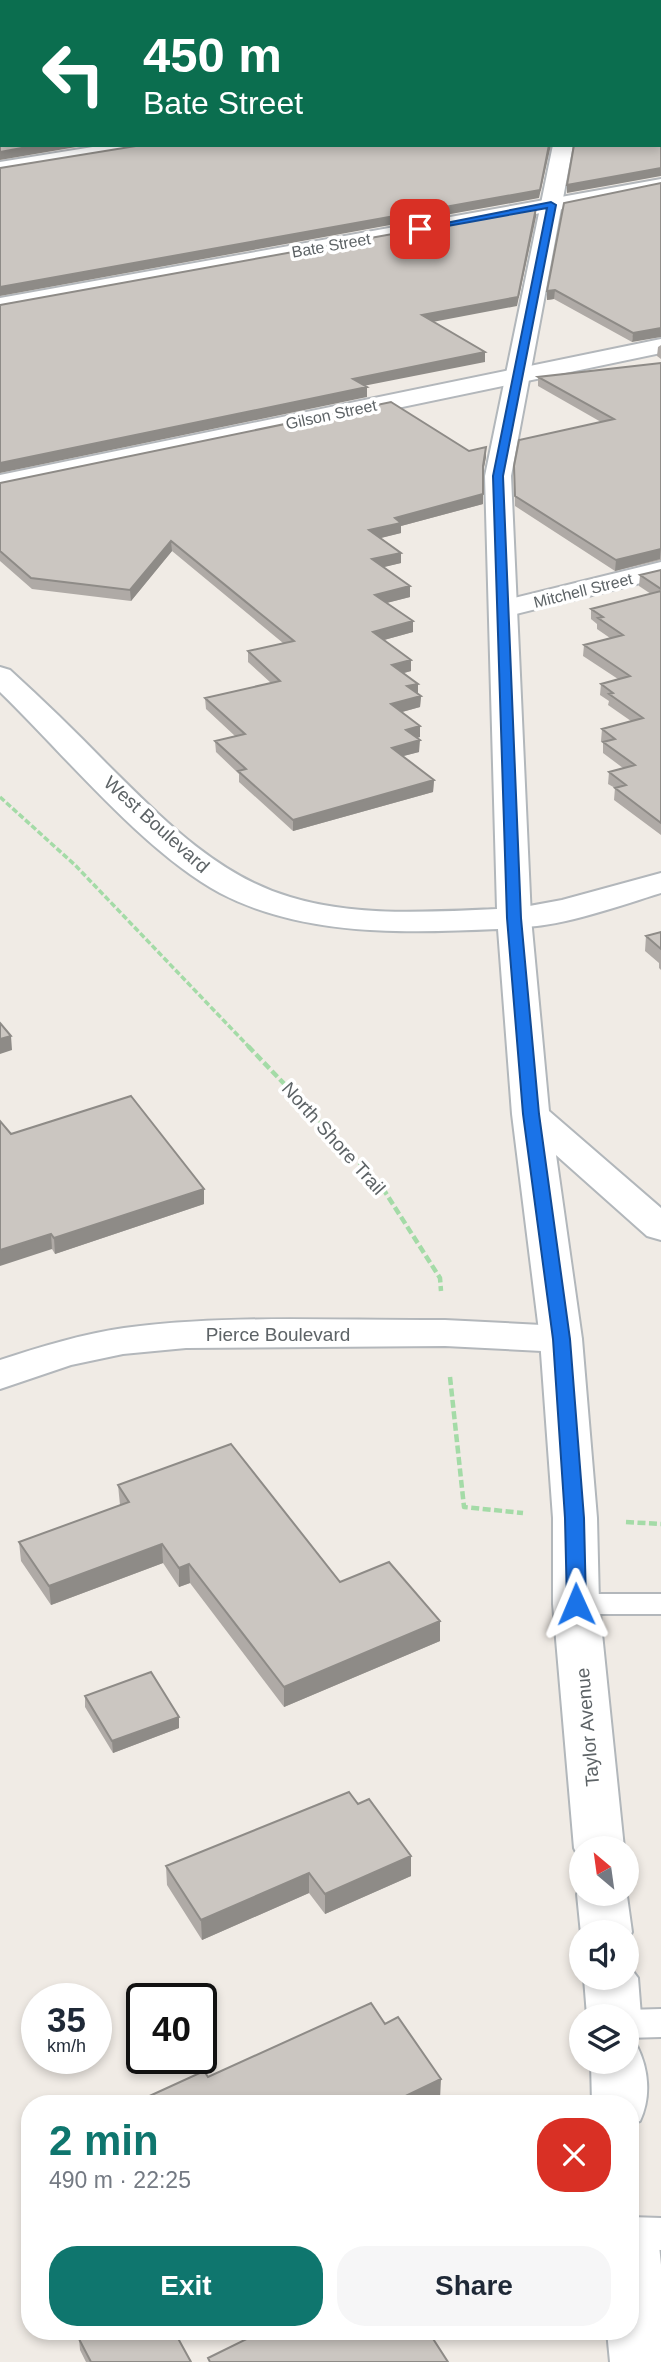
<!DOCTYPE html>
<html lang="en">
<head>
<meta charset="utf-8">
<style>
	body { margin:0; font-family:Arial,sans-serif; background:#f6f6f7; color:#1f2937; height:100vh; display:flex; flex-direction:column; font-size:26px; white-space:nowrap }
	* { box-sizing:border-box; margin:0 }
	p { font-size:23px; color:#747a83 }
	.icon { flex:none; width:38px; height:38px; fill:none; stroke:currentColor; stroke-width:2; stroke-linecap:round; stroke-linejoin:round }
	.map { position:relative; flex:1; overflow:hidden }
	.panel { position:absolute; left:21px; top:2095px; width:618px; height:245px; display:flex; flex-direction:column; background:#fff; border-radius:28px; box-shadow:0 4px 10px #0003 }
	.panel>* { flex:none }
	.hud { position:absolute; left:0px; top:0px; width:662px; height:147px; box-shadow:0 4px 10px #0003; background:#0b6e4f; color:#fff; overflow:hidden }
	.needle { width:46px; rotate:331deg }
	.tools { position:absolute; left:569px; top:1836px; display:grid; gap:14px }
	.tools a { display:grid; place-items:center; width:70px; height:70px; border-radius:50%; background:#fff; box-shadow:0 4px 10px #0003; font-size:35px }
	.speed { position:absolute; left:21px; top:1983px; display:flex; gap:14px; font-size:35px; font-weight:700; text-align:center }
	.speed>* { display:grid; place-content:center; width:91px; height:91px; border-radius:50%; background:#fff; box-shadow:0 4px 10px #0003; line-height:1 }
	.speed small { font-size:18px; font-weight:400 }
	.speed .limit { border:4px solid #111; border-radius:10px; background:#fff; color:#111 }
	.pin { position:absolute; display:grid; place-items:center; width:60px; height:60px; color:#fff; margin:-30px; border-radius:14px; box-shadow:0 4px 10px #0006 }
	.me { position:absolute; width:77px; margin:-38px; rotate:359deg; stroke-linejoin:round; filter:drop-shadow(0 0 5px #0008) }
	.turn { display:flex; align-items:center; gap:24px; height:147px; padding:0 28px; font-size:32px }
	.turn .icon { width:91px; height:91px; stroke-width:2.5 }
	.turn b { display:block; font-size:49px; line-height:60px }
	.round { display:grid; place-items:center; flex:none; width:74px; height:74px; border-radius:28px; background:#f6f6f7 }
	.headline { display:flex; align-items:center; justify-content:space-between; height:119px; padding:0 28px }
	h1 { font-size:42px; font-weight:700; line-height:52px; color:#0f766e }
	.button { display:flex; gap:14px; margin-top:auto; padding:14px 28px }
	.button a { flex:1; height:80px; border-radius:28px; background:#0f766e; color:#fff; font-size:28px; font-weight:700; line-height:80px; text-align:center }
	.button a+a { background:#f6f6f7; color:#1f2937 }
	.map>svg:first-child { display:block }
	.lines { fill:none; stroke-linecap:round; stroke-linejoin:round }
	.lane-casing { stroke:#b3b7bb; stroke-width:4 }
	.street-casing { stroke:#b3b7bb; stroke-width:4 }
	.secondary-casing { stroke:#b2b7bb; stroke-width:4 }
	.path-far1 { stroke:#a4dba7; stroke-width:3.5; stroke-dasharray:6 2.5; stroke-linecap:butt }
	.path { stroke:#a4dba7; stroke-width:4.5; stroke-dasharray:8 3.5; stroke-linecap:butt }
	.lane { fill:#fff; fill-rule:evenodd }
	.street { fill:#fff; fill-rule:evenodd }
	.secondary { fill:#fff; fill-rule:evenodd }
	.wall { fill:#afaaa6 }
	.shaded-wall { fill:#8e8b87 }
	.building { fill:#cbc6c1; stroke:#8e8b87; stroke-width:2 }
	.route { fill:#1a73e8; stroke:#114b97; stroke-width:2 }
	.labels { text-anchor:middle; stroke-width:7; stroke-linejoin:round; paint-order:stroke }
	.far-street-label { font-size:16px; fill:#5d6366; stroke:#fff }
	.street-label { font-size:19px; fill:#5d6366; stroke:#fff }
</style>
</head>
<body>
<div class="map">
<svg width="661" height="2362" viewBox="0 0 661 2362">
	<rect width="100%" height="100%" fill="#f0ebe5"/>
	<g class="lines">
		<g class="lane-casing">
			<path id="lane" d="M576 1594H661V1614H576L566 1611 561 1604 566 1597Z
				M661 2009V2037L626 2038V2016H613L626 2010Z
				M630 2217 661 2218V2250L630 2249Z"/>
		</g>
		<g class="street-casing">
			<path id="street" d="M105 145H151L142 151 0 174V162Z
				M661 179V191L0 312V298Z
				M661 339V353L0 491V475Z
				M661 562V578L504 617 494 615 490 609 494 603Z
				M661 873V893C621 905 541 935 502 925L497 918 502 911 562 900Z
				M445 1320 561 1326 576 1330 582 1339 576 1348 561 1352 445 1346 186 1348 123 1354 71 1365 0 1389V1360C40 1347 82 1334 124 1328 225 1314 342 1321 445 1320Z"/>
		</g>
		<g class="secondary-casing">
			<path id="secondary" d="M553 145H573L511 476 531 918 549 1111 661 1208V1240L647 1236 556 1155 582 1339 597 1518 599 1604 624 1848H581V1862L574 1848 553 1604V1518L540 1339 512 1114 498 929C407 933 304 937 220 893 144 852 64 754 0 692V667L10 670C43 700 75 731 106 763 160 816 215 875 290 897 355 917 429 912 497 909L485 476Z
				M581 1887V1894H626V1889L632 1932 626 1943V1932L581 1934 577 1894Z
				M626 1962 638 1978 641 2016 633 2032 626 2034V2016H587L584 1978H626Z
				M626 2042 637 2046C649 2070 651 2097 640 2121L630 2124V2104H592L591 2062H626Z
				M630 2219 651 2227 659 2245 661 2265V2362H610L607 2331H630Z"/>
		</g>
		<path class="path-far1" d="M0 797 75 865 250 1048"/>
		<path class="path" d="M248 1046 380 1184 440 1278 441 1291
			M450 1377 464 1507 523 1513
			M626 1522 661 1524"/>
		<use href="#lane" class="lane"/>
		<use href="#street" class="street"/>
		<use href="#secondary" class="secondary"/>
	</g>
	<path class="wall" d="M661 183 632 342 554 299 547 300V291Z
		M661 345V359L657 356 658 347Z
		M661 363V560L615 571 515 506 514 466 601 422 538 386V377Z
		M486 447V457L483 473V504L401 526V533L380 538 401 553V563L383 567 410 597 386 603 413 632 384 640 411 671 404 673 418 684V694L421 696 420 707 402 712 420 737 417 738 419 752 403 756 434 780 433 792 293 831 239 782V774L216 752 215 741 235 736 206 709 205 698 271 683 248 662V651L283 643 172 551 131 601 32 589 0 561V483L469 451Z
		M661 570V835L614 800 615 788 608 784 609 772 623 768 603 753V742L601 741 602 729 631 721 608 705 609 701 600 695 601 684 618 679 583 656 584 645 610 638 597 629V624L591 619V609L651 594 639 586 640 575Z
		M661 932V970L659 968V963L645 951 646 936Z
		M11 1134 204 1204 55 1254 52 1249Z
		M118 1485 340 1582 440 1641 284 1707 190 1583 179 1587 163 1563 51 1605 21 1561 19 1542 120 1505Z
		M85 1696 179 1717V1728L113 1753 85 1707Z
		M358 1804 411 1856V1876L325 1914 309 1893 202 1940 167 1885 166 1866Z
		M79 2339 191 2362H86L80 2350Z"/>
	<path class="shaded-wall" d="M38 145H88L0 160V152Z
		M551 145 539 198 0 296V287Z
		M661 168V176L567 193V185Z
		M536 208V217L517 306 422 324V315Z
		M555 290 554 299 547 300V291Z
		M661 328V337L632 342 633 333Z
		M485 352V362L353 388V379Z
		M367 387V397L0 473V463Z
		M486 447V457L482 476 483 466Z
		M483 494V504L401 526V533L369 541V530L395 518Z
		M171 541 172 551 131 601 130 590Z
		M661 549 660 559 615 571 616 560Z
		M401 553V563L372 570V559Z
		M410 586V597L375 606V595Z
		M413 621V632L373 643V632Z
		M411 660V671L392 676V665Z
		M418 684V695L407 686Z
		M421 696 420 707 391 715V704Z
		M420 726V737L406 741V730Z
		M420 740 419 752 392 759V748Z
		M434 780 433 792 293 831V820Z
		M11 1036 12 1050 0 1054V1039Z
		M204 1189V1204L55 1254 54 1238Z
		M51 1234 52 1249 0 1266V1250Z
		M162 1544 163 1563 51 1605 49 1586Z
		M189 1564 190 1583 179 1587V1568Z
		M440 1621V1641L284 1707V1687Z
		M179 1717V1728L113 1753 112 1741Z
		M411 1856V1876L325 1914V1894Z
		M309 1873V1893L202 1940 201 1920Z
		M441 2079 440 2099 430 2104H389Z"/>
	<path class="building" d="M0 0H661V168L567 185 574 145H660V2H2V45L0 44Z
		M0 57 2 58V145H38L0 152Z
		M142 145H549L540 190 0 287V168Z
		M661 183V328L633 333 555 290 547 291 564 203Z
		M536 208 518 297 422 315 485 352 353 379 367 387 0 463V305Z
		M661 363V549L616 560 515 496 514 466 519 440 614 419 538 377Z
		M391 402 469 451 486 447 483 466V494L395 518 401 523 369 530 401 553 372 559 410 586 375 595 413 621 373 632 411 660 392 665 418 684 407 686 421 696 391 704 420 726 406 730 420 740 392 748 434 780 293 820 238 771 246 769 215 741 245 734 205 698 280 681 248 651 294 641 171 541 130 590 31 578 0 551V483Z
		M661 570V589L640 575Z
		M661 591V823L615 788 626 785 609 772 635 765 603 742 615 739 602 729 643 718 609 694 613 693 601 684 630 676 584 645 623 635 598 618 603 617 591 609Z
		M661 932V949L646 936Z
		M0 1023 11 1036 0 1039Z
		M131 1096 204 1189 54 1238 51 1234 0 1250V1121L11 1134Z
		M231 1444 340 1582 389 1562 440 1621 284 1687 189 1564 179 1568 162 1544 49 1586 19 1542 129 1502 118 1485Z
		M151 1672 179 1717 112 1741 85 1696Z
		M349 1792 358 1804 369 1799 411 1856 325 1894 309 1873 201 1920 166 1866Z
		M371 2003 385 2024 398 2017 441 2079 389 2104H132L204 2071 208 2077Z
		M95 2331H174L191 2362H91L79 2339Z
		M263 2331H428L448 2362H210L208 2358Z"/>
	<path class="route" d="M551 202 556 205 503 476 521 918 539 1114 570 1339 584 1518 586 1604 576 1611 567 1604 565 1518 553 1339 523 1114 507 918 493 476 547 208 420 231 416 229Z"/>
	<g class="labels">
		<g class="far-street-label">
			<text transform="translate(331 245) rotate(-10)" y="6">Bate Street</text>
			<text transform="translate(331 414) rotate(-12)" y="6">Gilson Street</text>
			<text transform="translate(583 590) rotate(-14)" y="6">Mitchell Street</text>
		</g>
		<g class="street-label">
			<text transform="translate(157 824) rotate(42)" y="7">West Boulevard</text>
			<text transform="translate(334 1138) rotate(48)" y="7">North Shore Trail</text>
			<text x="278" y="1341">Pierce Boulevard</text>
			<text transform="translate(587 1727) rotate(-95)" y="7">Taylor Avenue</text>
		</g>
	</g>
</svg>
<div class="tools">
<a><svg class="needle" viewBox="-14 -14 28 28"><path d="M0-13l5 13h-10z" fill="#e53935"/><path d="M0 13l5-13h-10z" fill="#747a83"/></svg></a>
<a><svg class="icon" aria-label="sound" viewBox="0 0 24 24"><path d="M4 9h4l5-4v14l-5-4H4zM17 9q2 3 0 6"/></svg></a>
<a><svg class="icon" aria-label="layers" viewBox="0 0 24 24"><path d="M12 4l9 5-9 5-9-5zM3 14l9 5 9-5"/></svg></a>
</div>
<div class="speed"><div>35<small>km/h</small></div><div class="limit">40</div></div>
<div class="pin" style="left:420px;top:229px;background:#d93025"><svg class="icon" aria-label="arrive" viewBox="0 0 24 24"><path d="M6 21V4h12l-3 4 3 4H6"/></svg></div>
<svg class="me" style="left:576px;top:1604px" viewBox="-20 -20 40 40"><path d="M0-17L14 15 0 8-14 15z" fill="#1a73e8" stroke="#fff" stroke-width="4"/></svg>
<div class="hud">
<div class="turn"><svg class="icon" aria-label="left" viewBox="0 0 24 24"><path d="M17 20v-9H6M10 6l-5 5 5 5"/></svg><div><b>450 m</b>Bate Street</div></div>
</div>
<section class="panel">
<div class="headline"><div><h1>2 min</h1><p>490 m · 22:25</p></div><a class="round" style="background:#d93025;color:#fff"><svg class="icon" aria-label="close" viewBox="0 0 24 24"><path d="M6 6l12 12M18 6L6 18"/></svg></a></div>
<div class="button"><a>Exit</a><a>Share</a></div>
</section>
</div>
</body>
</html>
